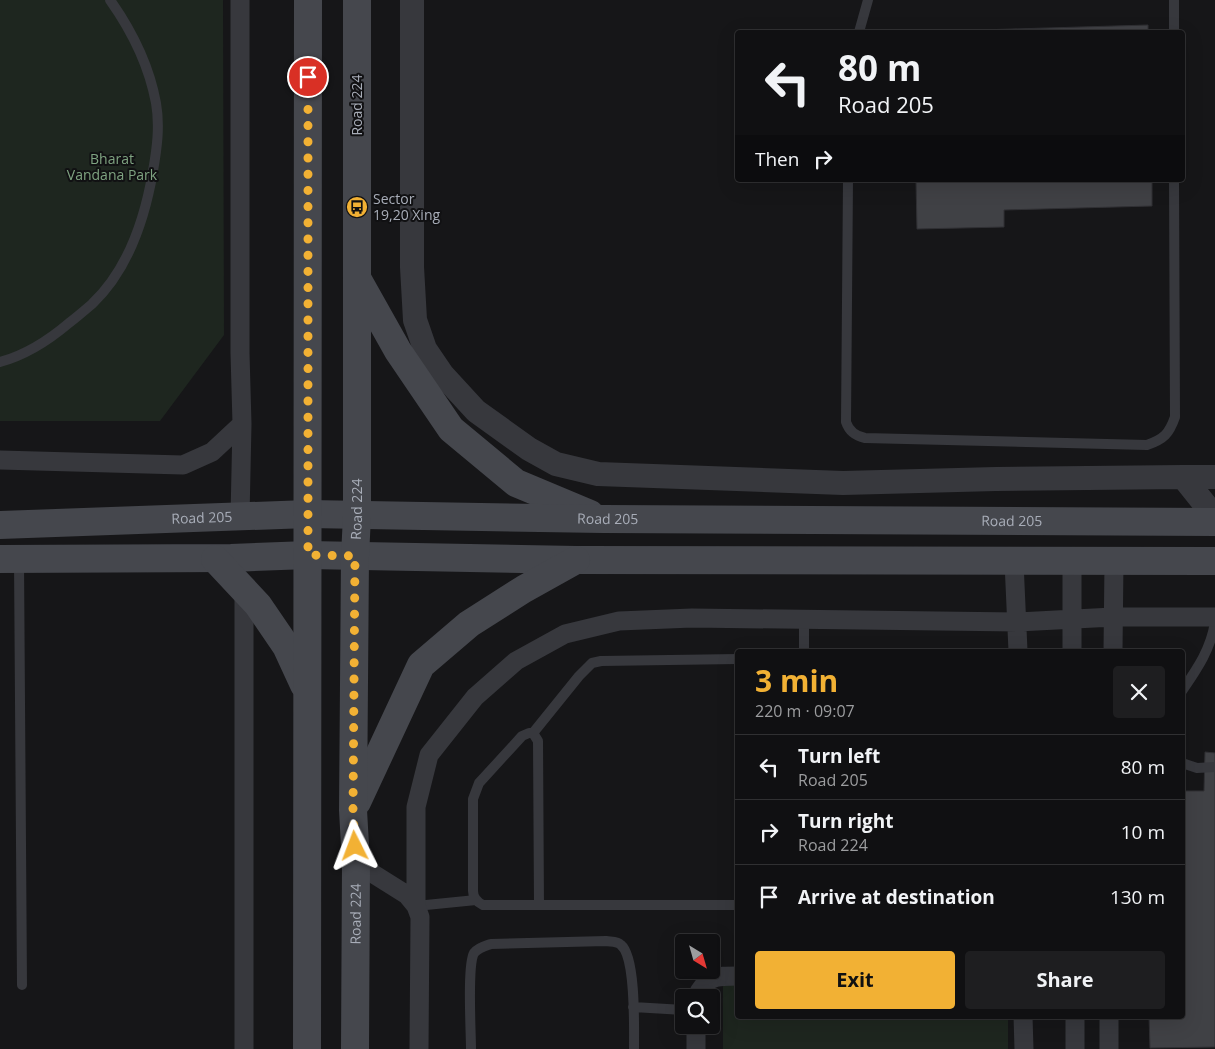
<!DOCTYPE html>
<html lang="en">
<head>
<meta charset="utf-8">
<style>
	body { margin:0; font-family:"Open Sans",sans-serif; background:#1e1e20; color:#f1f3f6; height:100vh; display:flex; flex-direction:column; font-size:19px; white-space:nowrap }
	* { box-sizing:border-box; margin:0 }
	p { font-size:16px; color:#9c9d9f }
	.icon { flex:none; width:28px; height:28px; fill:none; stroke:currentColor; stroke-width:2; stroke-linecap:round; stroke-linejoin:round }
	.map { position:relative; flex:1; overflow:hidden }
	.details { position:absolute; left:735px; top:649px; width:450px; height:370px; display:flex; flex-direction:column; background:#101012; border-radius:5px; box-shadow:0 5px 20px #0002,0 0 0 1px #303032 }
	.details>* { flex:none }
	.hud { position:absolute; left:735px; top:30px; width:450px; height:152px; border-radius:5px; box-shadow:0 5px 20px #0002,0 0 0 1px #303032; background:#101012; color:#f1f3f6; overflow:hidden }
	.needle { width:32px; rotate:143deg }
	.tools { position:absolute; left:675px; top:934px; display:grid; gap:10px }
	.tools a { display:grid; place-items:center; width:45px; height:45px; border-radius:5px; background:#101012; box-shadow:0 5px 20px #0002,0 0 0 1px #303032; font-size:25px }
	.pin { position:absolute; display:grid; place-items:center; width:42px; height:42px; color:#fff; margin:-21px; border:2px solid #fff; border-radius:50%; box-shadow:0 1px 5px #0007 }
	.me { position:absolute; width:55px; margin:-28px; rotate:357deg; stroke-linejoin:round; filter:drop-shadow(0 0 4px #0008) }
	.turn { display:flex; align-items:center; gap:18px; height:105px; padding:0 20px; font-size:22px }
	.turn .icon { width:65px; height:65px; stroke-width:2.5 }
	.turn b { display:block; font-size:35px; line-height:42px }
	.then { display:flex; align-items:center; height:48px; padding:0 20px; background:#0003; gap:10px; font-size:19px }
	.round { display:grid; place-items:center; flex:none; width:52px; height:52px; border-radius:5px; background:#1e1e20 }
	.headline { display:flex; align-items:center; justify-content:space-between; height:85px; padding:0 20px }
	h1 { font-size:30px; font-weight:700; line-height:38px; color:#f2b134 }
	.action { display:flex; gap:10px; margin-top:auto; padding:10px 20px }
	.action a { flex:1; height:58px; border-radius:5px; background:#f2b134; color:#111; font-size:20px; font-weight:700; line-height:58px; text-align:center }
	.action a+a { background:#1e1e20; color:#f1f3f6 }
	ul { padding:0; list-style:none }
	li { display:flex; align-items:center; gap:15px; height:65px; padding:0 20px; border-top:1px solid #303032 }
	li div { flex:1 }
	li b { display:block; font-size:19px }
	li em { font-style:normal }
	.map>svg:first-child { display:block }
	.green { fill:#1e261f }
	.building { fill:#404145; stroke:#303034 }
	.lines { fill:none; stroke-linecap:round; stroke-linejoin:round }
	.service { stroke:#37383d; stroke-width:10 }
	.minor { stroke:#37383d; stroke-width:19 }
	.tertiary { stroke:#37383d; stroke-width:24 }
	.secondary { stroke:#45474d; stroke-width:28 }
	.route { stroke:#f2b134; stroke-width:9; stroke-dasharray:0 16.2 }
	.labels { text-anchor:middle; stroke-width:4; stroke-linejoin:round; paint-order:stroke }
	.street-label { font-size:14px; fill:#a8adb8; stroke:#111113 }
	.park-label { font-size:14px; fill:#7fa381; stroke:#111113 }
	.poi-label { font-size:14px; fill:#a8adb8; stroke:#111113; text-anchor:start }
</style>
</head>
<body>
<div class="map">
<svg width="1215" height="1049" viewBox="0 0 1215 1049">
	<rect width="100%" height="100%" fill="#161618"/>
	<path class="green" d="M0 0H223L224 335 160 421H0Z
		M723 985H737L738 1016H1008V1049H723Z"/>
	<path class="building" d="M1148 25V32H912Z
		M916 180H1152V206L1004 210V227L917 229Z
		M1205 752 1215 753V1047L1150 1048 1149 1016H1182V791H1204Z"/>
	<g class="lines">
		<path class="service" d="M1174 0V32
			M859 32 868 0
			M848 180 846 422C849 431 855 436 865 438L1147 445C1164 439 1169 434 1175 417L1174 180
			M0 362C26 355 49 340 69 323 77 317 85 310 92 304 128 270 145 218 153 171 157 148 160 126 156 103 149 65 132 31 110 0
			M19 560 22 985
			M804 619V651
			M1182 691C1197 669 1211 649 1215 622
			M533 733 579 676 592 663 601 661 738 659
			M1182 763 1197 768 1215 767
			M539 905 538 741 533 733H529L522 736 479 783 473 799V891C473 897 477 902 483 905H738
			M416 906 476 900
			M633 1007 684 1010
			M471 1049C471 1032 467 965 474 953 479 947 485 946 491 944L606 941C611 942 617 941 621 945 636 957 634 1028 634 1049"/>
		<path class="minor" d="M0 460 183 465 212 452 242 424
			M240 517 242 424 240 353V0
			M1014 562 1018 651
			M1072 562V651
			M1113 651 1114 562
			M356 863 407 895 416 906 420 917 419 1049
			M416 906V807L429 755 475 697 516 661 565 634 619 621 692 618 1018 622 1113 617H1215
			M696 998C706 976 715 976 738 976
			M1023 1016 1024 1049
			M1075 1016V1049
			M244 1049V590
			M696 1049V1025
			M1109 1049V1016"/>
		<path class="tertiary" d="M412 0V267L415 320 425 349 442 374 476 411 529 449 556 464 598 474 843 483 996 479 1183 477 1215 517
			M1183 477H1215"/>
		<g class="secondary">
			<path d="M357 278 398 351 451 429 516 483 590 514"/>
			<path id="s1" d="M0 525 308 514 603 519 1215 522"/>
			<path d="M0 559 231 558 308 555 577 560 1215 561"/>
			<path d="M215 559 258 605 286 646 304 685"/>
			<path d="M357 802 421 665 469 624 524 589 576 560"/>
			<path d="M307 1049 308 0"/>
			<path id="s2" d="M355 1049 356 863 353 810 355 556 357 516V0"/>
		</g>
	</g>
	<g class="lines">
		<path class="route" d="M308 77V555L355 556 353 810 355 846"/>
	</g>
	<defs>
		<g id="bus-disc" transform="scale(1.125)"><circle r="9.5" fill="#f2b134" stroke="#111113"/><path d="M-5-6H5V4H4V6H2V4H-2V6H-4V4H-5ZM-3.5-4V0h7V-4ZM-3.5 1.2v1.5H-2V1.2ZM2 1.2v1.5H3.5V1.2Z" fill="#111"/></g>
	</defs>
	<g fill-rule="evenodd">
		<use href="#bus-disc" x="357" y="207"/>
	</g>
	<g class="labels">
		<g class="street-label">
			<text transform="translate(357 105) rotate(-90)" y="5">Road 224</text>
			<text dy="5" stroke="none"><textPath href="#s2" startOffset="540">Road 224</textPath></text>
			<text dy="5" stroke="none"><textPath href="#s1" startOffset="202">Road 205</textPath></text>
			<text dy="5" stroke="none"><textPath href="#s1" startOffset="608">Road 205</textPath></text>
			<text dy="5" stroke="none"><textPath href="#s1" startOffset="1012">Road 205</textPath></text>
			<text dy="5" stroke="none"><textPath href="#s2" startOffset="135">Road 224</textPath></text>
		</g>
		<g class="park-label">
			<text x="112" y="164">Bharat<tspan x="112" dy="16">Vandana Park</tspan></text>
		</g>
		<g class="poi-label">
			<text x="373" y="204">Sector<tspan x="373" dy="16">19,20 Xing</tspan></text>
		</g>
	</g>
</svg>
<div class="tools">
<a><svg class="needle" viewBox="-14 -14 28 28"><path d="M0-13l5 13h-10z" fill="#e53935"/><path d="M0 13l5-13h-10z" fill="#9c9d9f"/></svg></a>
<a><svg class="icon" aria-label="search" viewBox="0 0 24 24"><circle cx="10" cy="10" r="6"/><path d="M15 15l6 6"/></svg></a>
</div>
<div class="pin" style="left:308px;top:77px;background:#d93025"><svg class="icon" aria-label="arrive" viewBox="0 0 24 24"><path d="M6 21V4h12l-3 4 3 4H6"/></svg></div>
<svg class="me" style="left:355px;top:846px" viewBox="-20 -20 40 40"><path d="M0-17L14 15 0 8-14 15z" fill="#f2b134" stroke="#fff" stroke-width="4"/></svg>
<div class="hud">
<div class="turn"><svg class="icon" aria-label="left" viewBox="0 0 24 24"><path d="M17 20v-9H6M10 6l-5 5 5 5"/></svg><div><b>80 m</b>Road 205</div></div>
<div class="then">Then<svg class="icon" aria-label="right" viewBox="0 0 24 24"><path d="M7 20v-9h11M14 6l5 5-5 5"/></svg></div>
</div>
<section class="details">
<div class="headline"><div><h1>3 min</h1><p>220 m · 09:07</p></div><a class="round"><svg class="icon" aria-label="close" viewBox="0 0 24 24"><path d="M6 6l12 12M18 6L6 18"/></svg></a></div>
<ul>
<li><svg class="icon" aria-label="left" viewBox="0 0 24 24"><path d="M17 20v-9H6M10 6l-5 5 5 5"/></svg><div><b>Turn left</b><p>Road 205</p></div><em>80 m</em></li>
<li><svg class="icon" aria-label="right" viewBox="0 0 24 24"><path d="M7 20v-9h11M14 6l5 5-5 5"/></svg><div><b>Turn right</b><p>Road 224</p></div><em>10 m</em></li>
<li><svg class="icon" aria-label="arrive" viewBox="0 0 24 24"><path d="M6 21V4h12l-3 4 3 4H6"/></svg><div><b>Arrive at destination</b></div><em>130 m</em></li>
</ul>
<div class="action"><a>Exit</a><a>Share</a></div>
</section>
</div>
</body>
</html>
